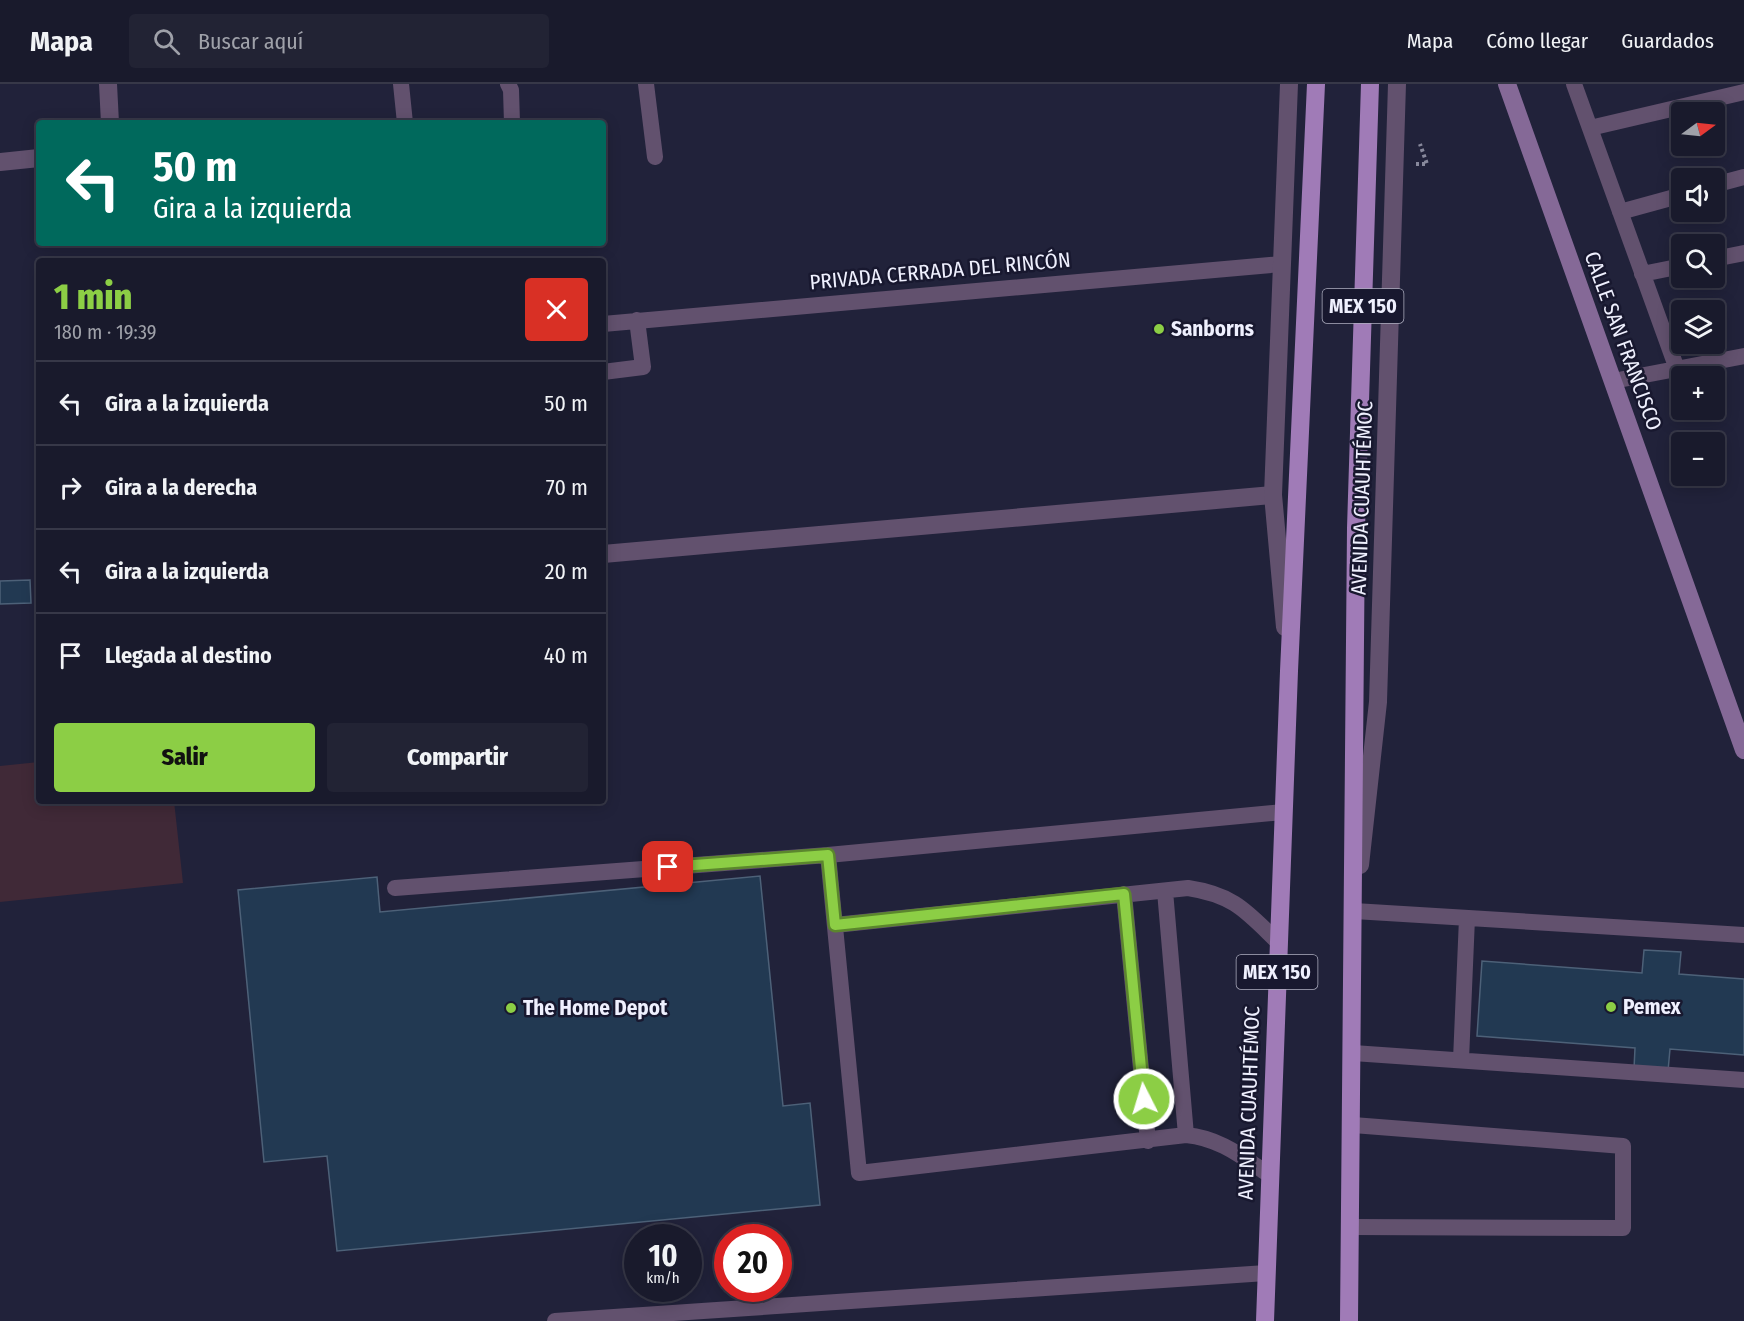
<!DOCTYPE html>
<html lang="es">
<head>
<meta charset="utf-8">
<style>
	body { margin:0; font-family:"Fira Sans Condensed",sans-serif; background:#222334; color:#f1f3f6; height:100vh; display:flex; flex-direction:column; font-size:22px; white-space:nowrap }
	* { box-sizing:border-box; margin:0 }
	p { font-size:20px; color:#9fa1a9 }
	.icon { flex:none; width:33px; height:33px; fill:none; stroke:currentColor; stroke-width:2; stroke-linecap:round; stroke-linejoin:round }
	.map { position:relative; flex:1; overflow:hidden }
	.details { position:absolute; left:36px; top:174px; width:570px; height:546px; display:flex; flex-direction:column; background:#191a2c; border-radius:6px; box-shadow:0 3px 15px #0003,0 0 0 2px #373848 }
	.details>* { flex:none }
	.hud { position:absolute; left:36px; top:36px; width:570px; height:126px; border-radius:6px; box-shadow:0 3px 15px #0003,0 0 0 2px #373848; background:#00695c; color:#fff; overflow:hidden }
	.needle { width:39px; rotate:75deg }
	.buttons { position:absolute; left:1671px; top:18px; display:grid; gap:12px }
	.buttons a { display:grid; place-items:center; width:54px; height:54px; border-radius:6px; background:#191a2c; box-shadow:0 3px 15px #0003,0 0 0 2px #373848; font-size:30px }
	.speed { position:absolute; left:624px; top:1140px; display:flex; gap:12px; font-size:30px; font-weight:700; text-align:center }
	.speed>* { display:grid; place-content:center; width:78px; height:78px; border-radius:50%; background:#191a2c; box-shadow:0 3px 15px #0003,0 0 0 2px #373848; line-height:1 }
	.speed small { font-size:15px; font-weight:400 }
	.speed .limit { border:9px solid #d22; background:#fff; color:#111 }
	.pin { position:absolute; display:grid; place-items:center; width:51px; height:51px; color:#fff; margin:-26px; border-radius:12px; box-shadow:0 3px 9px #0006 }
	.me { position:absolute; width:66px; margin:-33px; rotate:355deg; stroke-linejoin:round; filter:drop-shadow(0 0 4px #0008) }
	.turn { display:flex; align-items:center; gap:21px; height:126px; padding:0 18px; font-size:27px }
	.turn .icon { width:78px; height:78px; stroke-width:2.5 }
	.turn b { display:block; font-size:42px; line-height:51px }
	.round { display:grid; place-items:center; flex:none; width:63px; height:63px; border-radius:6px; background:#222334 }
	.overview { display:flex; align-items:center; justify-content:space-between; height:102px; padding:0 18px }
	h1 { font-size:36px; font-weight:800; line-height:45px; color:#8cce45 }
	.cta { display:flex; gap:12px; margin-top:auto; padding:12px 18px }
	.cta a { flex:1; height:69px; border-radius:6px; background:#8cce45; color:#111; font-size:24px; font-weight:800; line-height:69px; text-align:center }
	.cta a+a { background:#222334; color:#f1f3f6 }
	ul { padding:0; list-style:none }
	li { display:flex; align-items:center; gap:18px; height:84px; padding:0 18px; border-top:2px solid #373848 }
	li div { flex:1 }
	li b { display:block; font-size:22px }
	li em { font-style:normal }
	header { display:flex; align-items:center; gap:36px; box-sizing:border-box; height:84px; padding:0 30px; background:#191a2c; border-bottom:2px solid #373848 }
	header strong { font-size:28px }
	nav { display:flex; gap:33px; margin-inline-start:auto; font-size:21px }
	.search { width:420px; height:54px; background:#222334; display:flex; align-items:center; gap:15px; box-sizing:border-box; padding:0 21px; border-radius:6px; color:#9fa1a9; font-size:22px }
	.map>svg:first-child { display:block }
	.green { fill:#402937 }
	.building { fill:#223952; stroke:#4d6178; stroke-width:1.5 }
	.lines { fill:none; stroke-linecap:round; stroke-linejoin:round }
	.path { stroke:#88899c; stroke-width:4; stroke-dasharray:3 3; stroke-linecap:butt }
	.service { stroke:#62516e; stroke-width:16 }
	.minor { stroke:#62516e; stroke-width:18 }
	.tertiary { stroke:#62516e; stroke-width:18 }
	.secondary { stroke:#856997; stroke-width:18 }
	.primary { stroke:#a07bb7; stroke-width:18 }
	.route-casing { stroke:#5b862d; stroke-width:15 }
	.route { stroke:#8cce45; stroke-width:10 }
	.poi-dot { fill:#8cce45; stroke:#18182f; stroke-width:2 }
	.labels { text-anchor:middle; stroke-width:5; stroke-linejoin:round; paint-order:stroke }
	.shield { fill:#18182f; stroke:#aeafc0; stroke-width:1.5 }
	.shield-label { font-size:20px; font-weight:bold; fill:#eff0fe }
	.street-label { font-size:21px; fill:#eff0fe; stroke:#18182f }
	.poi-label { font-size:21px; font-weight:bold; fill:#eff0fe; stroke:#18182f; text-anchor:start }
</style>
</head>
<body>
<header>
<strong>Mapa</strong>
<div class="search"><svg class="icon" aria-label="search" viewBox="0 0 24 24"><circle cx="10" cy="10" r="6"/><path d="M15 15l6 6"/></svg>Buscar aquí</div>
<nav><a>Mapa</a><a>Cómo llegar</a><a>Guardados</a></nav>
</header>
<div class="map">
<svg width="1744" height="1237" viewBox="0 0 1744 1237">
	<rect width="100%" height="100%" fill="#21223a"/>
	<path class="green" d="M39 678V717H174L183 799 0 818V682Z"/>
	<path class="building" d="M30 496 31 519 0 520V497Z
		M760 792 783 1022 810 1019 820 1121 337 1167 327 1072 264 1078 238 806 377 793 380 828Z
		M1644 866 1681 868 1679 890 1744 895V971L1670 965 1668 987 1634 985 1635 964 1477 952 1482 877 1642 889Z"/>
	<g class="lines">
		<path class="path" d="M1416 80H1427L1420 60"/>
		<path class="service" d="M401 0 405 39
			M508 0 511 6 512 39
			M646 0 655 73
			M1574 0 1677 285
			M1590 44 1744 8
			M1714 101 1744 93
			M1620 128 1682 111
			M1714 175 1744 169
			M1642 190 1682 182
			M603 240 1282 180
			M603 288 643 283 637 236
			M1613 297 1744 272
			M395 804 828 771
			M1165 807 1186 1051
			M1124 810 1148 1057
			M1354 827 1744 851
			M835 841 1188 804C1234 811 1246 827 1278 858
			M1353 969 1744 996
			M1461 976 1467 834
			M1268 1090C1241 1072 1219 1054 1186 1051L859 1089 828 771 1283 728
			M1351 1143 1623 1144V1062L1353 1041
			M555 1237 1266 1189"/>
		<path class="minor" d="M108 0 110 39
			M0 78 39 74
			M603 470 1273 411"/>
		<path class="tertiary" d="M1285 543 1273 411 1289 0
			M1360 781 1378 618 1397 0"/>
		<path class="secondary" d="M1507 0 1744 666"/>
		<path class="primary" d="M1265 1237 1289 587 1316 0
			M1349 1237 1356 444 1370 0"/>
	</g>
	<g class="lines">
		<g class="route-casing">
			<path id="route" d="M668 783 828 771 835 841 1124 810 1144 1015"/>
		</g>
		<use href="#route" class="route"/>
	</g>
	<g class="poi-dot">
		<circle cx="1159" cy="245" r="6"/>
		<circle cx="1611" cy="923" r="6"/>
		<circle cx="511" cy="924" r="6"/>
	</g>
	<g class="labels">
		<g class="shield">
			<rect x="1322.5" y="205" width="81" height="34" rx="4.5"/>
			<rect x="1236.5" y="871" width="81" height="34" rx="4.5"/>
		</g>
		<g class="shield-label">
			<text x="1363" y="229">MEX 150</text>
			<text x="1277" y="895">MEX 150</text>
		</g>
		<g class="street-label">
			<text transform="translate(940 187) rotate(-5)" y="7">PRIVADA CERRADA DEL RINCÓN</text>
			<text transform="translate(1623 257) rotate(70)" y="7">CALLE SAN FRANCISCO</text>
			<text transform="translate(1362 414) rotate(-88)" y="7">AVENIDA CUAUHTÉMOC</text>
			<text transform="translate(1249 1019) rotate(-88)" y="7">AVENIDA CUAUHTÉMOC</text>
		</g>
		<g class="poi-label">
			<text x="1171" y="252">Sanborns</text>
			<text x="1623" y="930">Pemex</text>
			<text x="523" y="931">The Home Depot</text>
		</g>
	</g>
</svg>
<div class="buttons">
<a><svg class="needle" viewBox="-14 -14 28 28"><path d="M0-13l5 13h-10z" fill="#e53935"/><path d="M0 13l5-13h-10z" fill="#9fa1a9"/></svg></a>
<a><svg class="icon" aria-label="sound" viewBox="0 0 24 24"><path d="M4 9h4l5-4v14l-5-4H4zM17 9q2 3 0 6"/></svg></a>
<a><svg class="icon" aria-label="search" viewBox="0 0 24 24"><circle cx="10" cy="10" r="6"/><path d="M15 15l6 6"/></svg></a>
<a><svg class="icon" aria-label="layers" viewBox="0 0 24 24"><path d="M12 4l9 5-9 5-9-5zM3 14l9 5 9-5"/></svg></a>
<a>+</a>
<a>−</a>
</div>
<div class="speed"><div>10<small>km/h</small></div><div class="limit">20</div></div>
<div class="pin" style="left:668px;top:783px;background:#d93025"><svg class="icon" aria-label="arrive" viewBox="0 0 24 24"><path d="M6 21V4h12l-3 4 3 4H6"/></svg></div>
<svg class="me" style="left:1144px;top:1015px" viewBox="-20 -20 40 40"><circle r="17" fill="#8cce45" stroke="#fff" stroke-width="3"/><path d="M0-11L8 9 0 5-8 9z" fill="#fff"/></svg>
<div class="hud">
<div class="turn"><svg class="icon" aria-label="left" viewBox="0 0 24 24"><path d="M17 20v-9H6M10 6l-5 5 5 5"/></svg><div><b>50 m</b>Gira a la izquierda</div></div>
</div>
<section class="details">
<div class="overview"><div><h1>1 min</h1><p>180 m · 19:39</p></div><a class="round" style="background:#d93025;color:#fff"><svg class="icon" aria-label="close" viewBox="0 0 24 24"><path d="M6 6l12 12M18 6L6 18"/></svg></a></div>
<ul>
<li><svg class="icon" aria-label="left" viewBox="0 0 24 24"><path d="M17 20v-9H6M10 6l-5 5 5 5"/></svg><div><b>Gira a la izquierda</b></div><em>50 m</em></li>
<li><svg class="icon" aria-label="right" viewBox="0 0 24 24"><path d="M7 20v-9h11M14 6l5 5-5 5"/></svg><div><b>Gira a la derecha</b></div><em>70 m</em></li>
<li><svg class="icon" aria-label="left" viewBox="0 0 24 24"><path d="M17 20v-9H6M10 6l-5 5 5 5"/></svg><div><b>Gira a la izquierda</b></div><em>20 m</em></li>
<li><svg class="icon" aria-label="arrive" viewBox="0 0 24 24"><path d="M6 21V4h12l-3 4 3 4H6"/></svg><div><b>Llegada al destino</b></div><em>40 m</em></li>
</ul>
<div class="cta"><a>Salir</a><a>Compartir</a></div>
</section>
</div>
</body>
</html>
